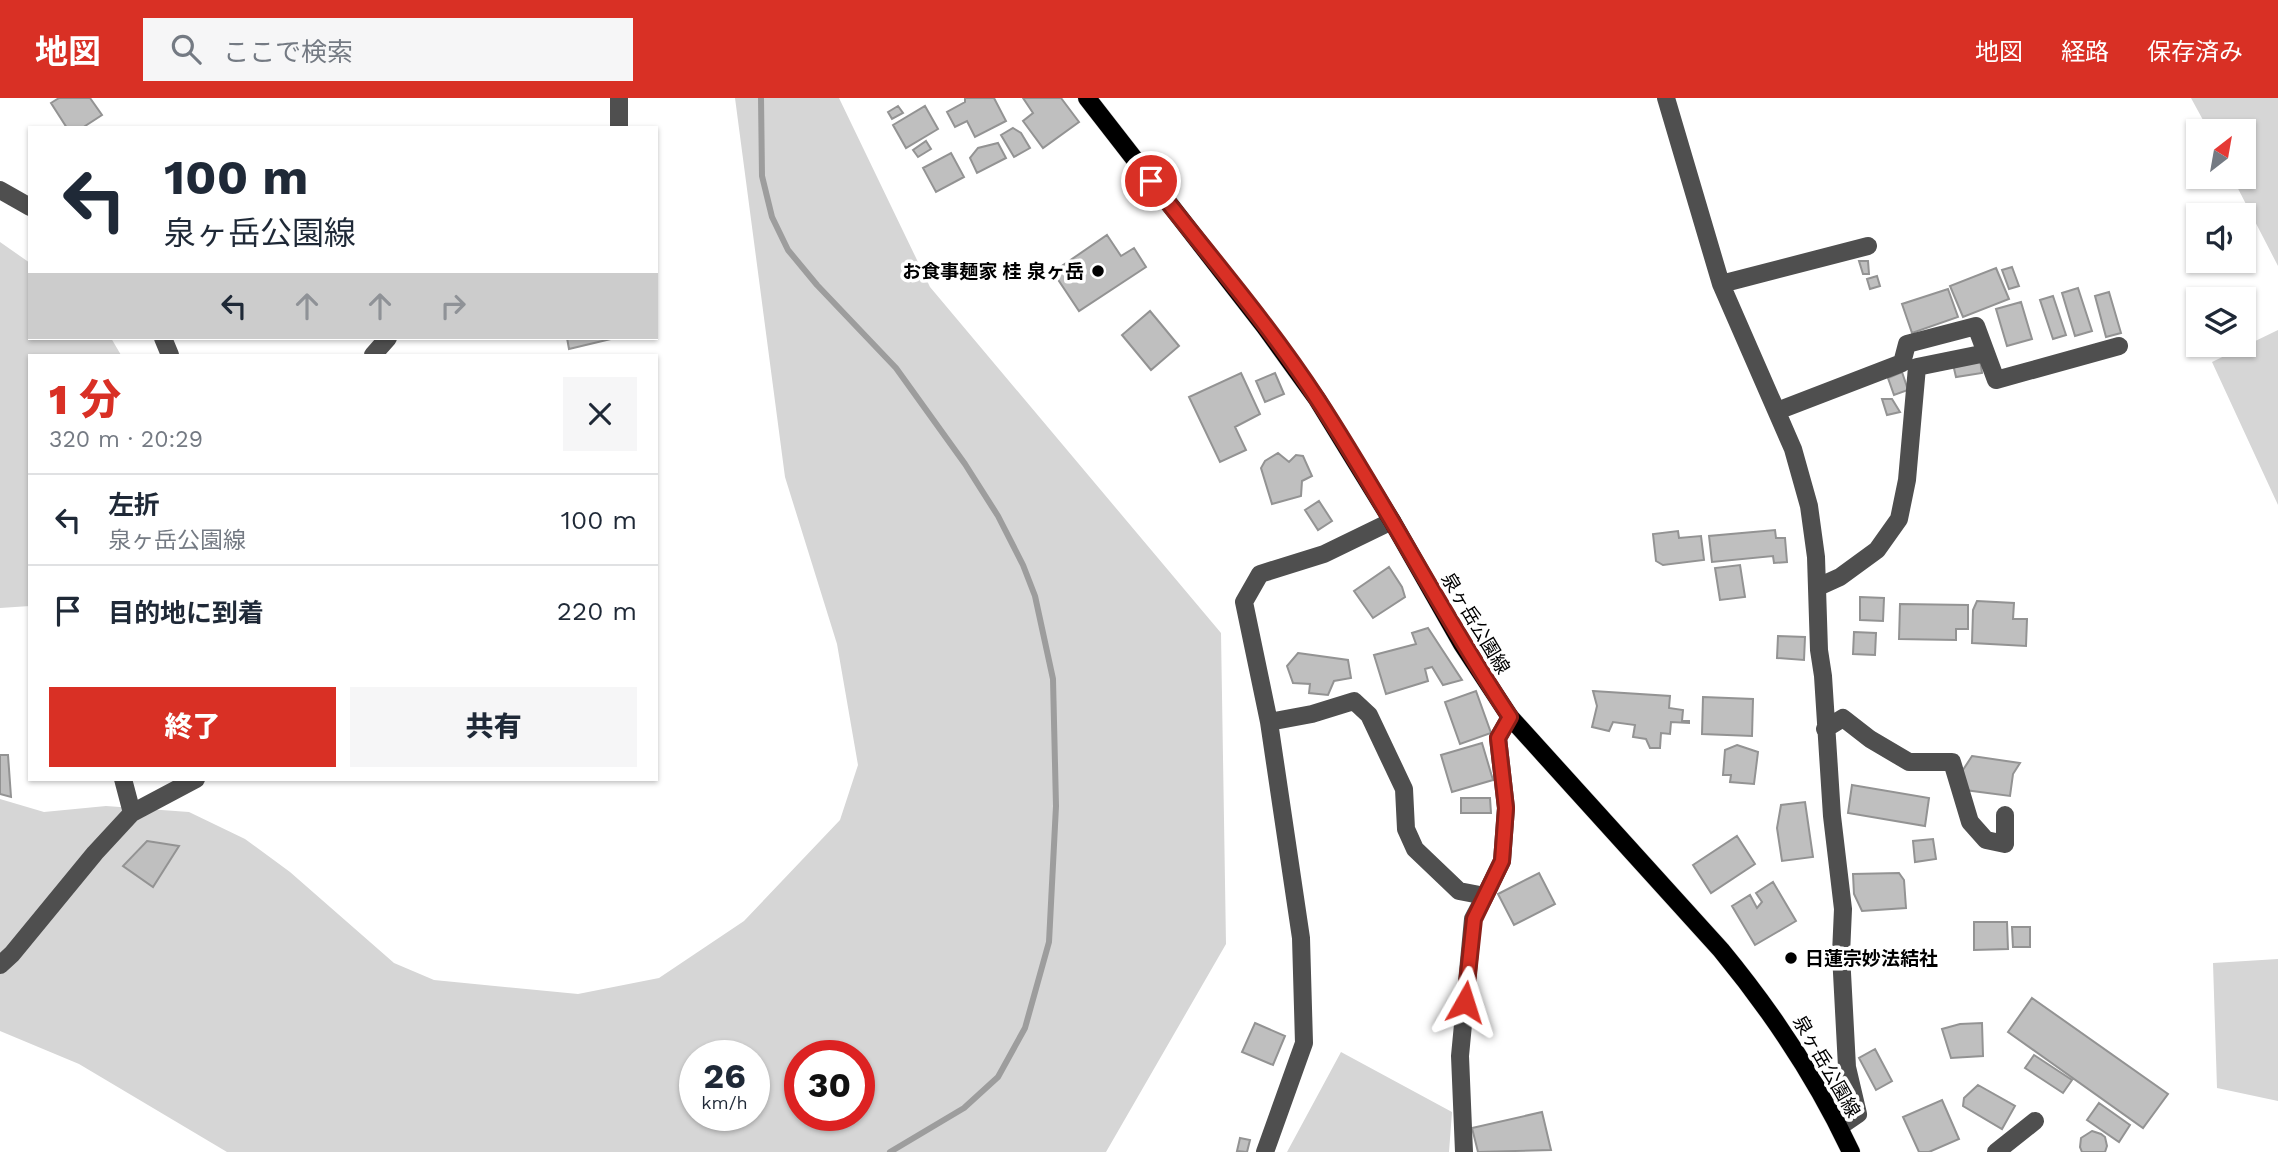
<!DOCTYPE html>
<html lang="ja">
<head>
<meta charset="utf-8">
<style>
	body { margin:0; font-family:"Work Sans","Noto Sans JP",sans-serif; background:#f6f6f7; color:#1f2937; height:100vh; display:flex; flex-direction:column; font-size:26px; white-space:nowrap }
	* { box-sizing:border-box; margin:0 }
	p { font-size:23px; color:#747a83 }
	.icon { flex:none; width:38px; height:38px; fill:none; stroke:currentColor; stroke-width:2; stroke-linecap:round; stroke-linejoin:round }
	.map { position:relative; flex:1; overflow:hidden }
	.details { position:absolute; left:28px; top:256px; width:630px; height:427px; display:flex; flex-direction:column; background:#fff; border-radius:0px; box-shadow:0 2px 5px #0004 }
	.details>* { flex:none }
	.banner { position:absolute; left:28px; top:28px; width:630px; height:214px; border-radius:0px; box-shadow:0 2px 5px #0004; background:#fff; color:#1f2937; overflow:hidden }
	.needle { width:46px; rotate:31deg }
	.buttons { position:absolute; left:2186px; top:21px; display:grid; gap:14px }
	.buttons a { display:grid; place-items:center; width:70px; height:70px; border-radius:0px; background:#fff; box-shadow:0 2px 5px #0004; font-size:35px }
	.speed { position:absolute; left:679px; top:942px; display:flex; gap:14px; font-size:35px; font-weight:700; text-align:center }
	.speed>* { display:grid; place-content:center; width:91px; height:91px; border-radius:50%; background:#fff; box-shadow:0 2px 5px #0004; line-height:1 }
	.speed small { font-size:18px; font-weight:400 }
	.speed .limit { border:10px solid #d22; background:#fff; color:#111 }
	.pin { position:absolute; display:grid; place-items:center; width:60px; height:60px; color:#fff; margin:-30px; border:4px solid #fff; border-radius:50%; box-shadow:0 2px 7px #0007 }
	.me { position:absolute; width:77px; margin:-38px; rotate:6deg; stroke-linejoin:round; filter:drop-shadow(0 0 5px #0008) }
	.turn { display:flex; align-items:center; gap:24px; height:147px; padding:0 21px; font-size:32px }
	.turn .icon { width:91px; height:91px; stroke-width:2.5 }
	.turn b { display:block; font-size:49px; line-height:60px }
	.lanes { display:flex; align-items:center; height:66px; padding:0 21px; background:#0003; justify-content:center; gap:35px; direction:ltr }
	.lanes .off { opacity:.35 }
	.round { display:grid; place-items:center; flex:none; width:74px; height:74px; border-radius:0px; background:#f6f6f7 }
	.head { display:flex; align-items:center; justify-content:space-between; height:119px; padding:0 21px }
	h1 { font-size:42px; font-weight:800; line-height:52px; color:#d93025 }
	.action { display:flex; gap:14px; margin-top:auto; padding:14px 21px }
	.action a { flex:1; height:80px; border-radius:0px; background:#d93025; color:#fff; font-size:28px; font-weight:800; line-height:80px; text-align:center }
	.action a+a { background:#f6f6f7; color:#1f2937 }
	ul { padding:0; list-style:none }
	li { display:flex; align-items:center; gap:21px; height:91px; padding:0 21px; border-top:2px solid #e0e1e3 }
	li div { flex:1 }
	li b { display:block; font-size:26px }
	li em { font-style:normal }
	header { display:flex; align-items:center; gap:42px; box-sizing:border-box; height:98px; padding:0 35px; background:#d93025; color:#fff }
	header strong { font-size:33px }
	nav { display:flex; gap:38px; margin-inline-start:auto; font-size:24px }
	.search { width:490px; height:63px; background:#f6f6f7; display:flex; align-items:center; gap:18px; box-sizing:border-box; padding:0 24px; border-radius:0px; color:#747a83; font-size:26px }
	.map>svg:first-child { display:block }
	.green { fill:#d6d6d6; fill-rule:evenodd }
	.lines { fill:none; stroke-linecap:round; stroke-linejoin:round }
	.stream { stroke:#9d9d9d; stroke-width:6 }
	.building { fill:#bfbfbf; stroke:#939393; stroke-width:2 }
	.major-casing { stroke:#dbdbdb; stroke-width:19 }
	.minor { stroke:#4f4f4f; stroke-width:18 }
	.major { stroke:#000; stroke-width:18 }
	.route-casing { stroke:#8d1f18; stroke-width:18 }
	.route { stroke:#d93025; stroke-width:12 }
	.poi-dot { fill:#000; stroke:#fff; stroke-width:2.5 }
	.labels { text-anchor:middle; stroke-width:7; stroke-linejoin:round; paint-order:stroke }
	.poi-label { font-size:19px; font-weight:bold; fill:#000; stroke:#fff; text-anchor:end }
	.street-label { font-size:19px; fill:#000; stroke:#fff }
</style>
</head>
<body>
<header>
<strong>地図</strong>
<div class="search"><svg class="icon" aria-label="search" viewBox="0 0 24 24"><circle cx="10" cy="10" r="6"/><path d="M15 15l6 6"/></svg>ここで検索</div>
<nav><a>地図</a><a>経路</a><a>保存済み</a></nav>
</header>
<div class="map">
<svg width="2278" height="1054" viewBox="0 0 2278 1054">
	<rect width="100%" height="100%" fill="#fff"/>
	<path class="green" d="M735 0H839L930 189 1221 535 1226 846 1106 1054H227L79 966 0 933V701L44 714 106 708 189 714 245 741 290 774 394 865 434 882 578 896 659 880 744 823 840 722 858 667 837 546 785 379ZM695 957H754V1017H695ZM800 957H859V1017H800Z
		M2191 0H2278V168L2232 79H2244V33H2209Z
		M0 144 30 165V240H111L121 257H30V508L0 510Z
		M2278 232V407L2212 264Z
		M2278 861V1003L2217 990 2213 865Z
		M1341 954 1452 1014 1449 1054H1287Z"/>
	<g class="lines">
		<path class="stream" d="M761 0 762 78 772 119 788 152 817 187 896 270 965 366 998 418 1023 467 1035 498 1053 581 1056 708 1049 844 1025 930 998 979 964 1010 890 1054"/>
	</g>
	<path class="building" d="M59 0H90L102 17 82 30H67L51 5Z
		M965 0H994L1006 23 975 39 967 23 955 29 947 14 965 4Z
		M1023 0H1061L1079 24 1043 50 1023 23 1033 15Z
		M898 8 903 15 892 21 888 14Z
		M925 8 938 31 906 50 893 27Z
		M1013 30 1021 35 1030 50 1014 59 1001 37Z
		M926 43 931 51 918 59 913 52Z
		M998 45 1006 60 977 75 970 60 978 50Z
		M951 55 964 79 936 94 923 70Z
		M1107 137 1121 158 1134 150 1146 169 1079 213 1053 174Z
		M1859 163H1868L1869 176H1863Z
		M2012 169 2019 188 2009 191 2002 172Z
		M1996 170 2009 201 1963 219 1950 188Z
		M1877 178 1880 188 1870 191 1867 181Z
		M2078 190 2092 233 2075 238 2062 195Z
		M1948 191 1958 219 1912 235 1902 206Z
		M2109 194 2121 235 2106 239 2095 198Z
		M2053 198 2066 237 2053 241 2040 202Z
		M2021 204 2032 241 2007 248 1996 211Z
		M1150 213 1179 248 1151 272 1122 237Z
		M567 240H615L569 251Z
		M1980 261 1982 275 1956 279 1953 266Z
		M1902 274 1908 292 1894 297 1888 280Z
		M1241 275 1260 316 1235 329 1246 352 1220 364 1189 299Z
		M1275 275 1284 296 1265 304 1256 283Z
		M1882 301H1892L1900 314 1887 317Z
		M1278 355 1289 364 1296 357 1303 358 1312 378 1302 383 1301 398 1272 406 1261 370 1265 363Z
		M1319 403 1332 423 1318 432 1305 412Z
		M1775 432 1776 440H1785L1787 464 1774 465 1773 458 1712 464 1709 438Z
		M1678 433 1679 440 1701 438 1704 462 1663 467 1656 463 1653 436Z
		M1740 467 1745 499 1720 502 1715 470Z
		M1389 469 1402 489 1405 499 1373 520 1354 493Z
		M1860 499 1884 500 1883 523 1860 522Z
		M1977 503 2014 505 2013 521H2027L2026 548 1972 545 1973 512Z
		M1900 506 1968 507V531H1956V542L1899 541Z
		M1428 530 1462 582 1443 587 1432 569 1425 571 1428 583 1386 596 1374 557 1416 546 1412 535Z
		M1854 534 1876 535 1875 557 1853 556Z
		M1778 538 1805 539 1804 562 1777 560Z
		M1298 555 1348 562 1351 580 1334 583 1328 597 1309 595 1310 586 1293 585 1287 568Z
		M1476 593 1491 635 1460 646 1445 604Z
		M1593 593 1670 598 1669 610 1683 612 1682 623H1689V625L1671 624 1670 636 1661 635 1660 650H1650L1646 641 1633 639 1635 627 1613 624 1609 633 1592 629 1597 608Z
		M1703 599 1753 601 1752 638 1702 636Z
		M1482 645 1493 682 1452 694 1441 657Z
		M1737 647 1758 654 1754 686 1730 684 1731 677H1723L1725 652Z
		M0 657H8L11 699 0 696Z
		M1972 658 2020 665 2013 676 2010 698 1965 692 1961 675Z
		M1852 687 1929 700 1925 728 1848 715Z
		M1461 700H1490L1491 715H1461Z
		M1805 704 1813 759 1782 763 1777 730 1781 707Z
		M1737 738 1755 766 1711 795 1693 767Z
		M1933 741 1936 761 1915 764 1913 743Z
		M147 743 179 748 153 789 123 768Z
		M1539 775 1555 806 1514 827 1498 796Z
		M1899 775 1904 782 1906 810 1862 813 1854 796 1853 776Z
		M1773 784 1796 823 1755 847 1732 808 1750 797 1757 810 1762 804 1756 795Z
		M1974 824H2007L2008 851 1974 852Z
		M2012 829H2030V849H2013Z
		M2032 900 2168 996 2143 1030 2008 934Z
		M1255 925 1285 938 1273 967 1242 954Z
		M1982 925 1983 958 1951 960 1942 931 1960 926Z
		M1875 951 1892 983 1876 992 1859 960Z
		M2034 957 2072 982 2063 995 2025 970Z
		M1978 987 2015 1008 2002 1031 1963 1008 1964 1000Z
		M1942 1002 1959 1041 1929 1054H1919L1903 1019Z
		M2099 1005 2130 1027 2119 1044 2087 1022Z
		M1542 1014 1551 1052 1478 1054 1472 1030Z
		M2092 1033 2101 1036 2105 1039 2107 1048 2105 1054H2082L2080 1049 2081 1040Z
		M1240 1040 1250 1042 1247 1054 1237 1053Z"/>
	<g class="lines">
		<g class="major-casing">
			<path id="major" d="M1087 0 1265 229 1317 301 1392 423 1462 546 1510 619 1721 852C1772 914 1817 981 1851 1054"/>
		</g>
		<path class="minor" d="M619 0V30
			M1666 0 1721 186 1793 351 1809 408 1816 459 1819 552 1823 578 1832 718 1843 811 1841 856 1847 969 1858 1016 1839 1029
			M0 92 30 109
			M1721 186 1868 148
			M163 240 170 257
			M373 257 388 240
			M1777 313 1902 265 1907 246 1976 228 1996 282 2119 248
			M1818 489 1840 479 1877 452 1899 421 1907 382 1917 269 1986 255
			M1269 624 1312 616 1354 603 1369 617 1404 691 1406 731 1415 751 1459 793 1485 798 1502 763 1506 710 1498 640 1510 619
			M1825 631 1843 620 1870 641 1909 664H1952L1970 724 1986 742 2005 746V717
			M123 681 132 715
			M0 867 12 856 95 755 132 715 196 681
			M1265 1054 1304 945 1301 840 1269 624 1244 504 1260 476 1324 456 1392 423
			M1464 1054 1460 958 1473 821 1485 798
			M1996 1054 2035 1023"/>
		<use href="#major" class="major"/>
	</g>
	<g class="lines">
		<g class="route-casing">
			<path id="route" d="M1151 83C1207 155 1268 225 1318 302 1386 406 1442 516 1510 619L1498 640 1506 710 1502 763 1474 821 1465 904"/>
		</g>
		<use href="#route" class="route"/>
	</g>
	<g class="poi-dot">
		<circle cx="1098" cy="173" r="7"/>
		<circle cx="1791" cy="860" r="7"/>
	</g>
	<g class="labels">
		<g class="poi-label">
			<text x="1084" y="180">お食事麺家 桂 泉ヶ岳</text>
			<text x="1805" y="867" text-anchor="start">日蓮宗妙法結社</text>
		</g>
		<g class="street-label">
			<text transform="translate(1476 525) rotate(59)" y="7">泉ヶ岳公園線</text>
			<text transform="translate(1827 968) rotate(60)" y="7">泉ヶ岳公園線</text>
		</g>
	</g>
</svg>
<div class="buttons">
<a><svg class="needle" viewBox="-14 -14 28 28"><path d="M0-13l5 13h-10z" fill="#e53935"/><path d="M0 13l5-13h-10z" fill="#747a83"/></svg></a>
<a><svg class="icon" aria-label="sound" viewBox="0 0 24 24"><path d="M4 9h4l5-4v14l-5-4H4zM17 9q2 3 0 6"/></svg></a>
<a><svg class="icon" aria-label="layers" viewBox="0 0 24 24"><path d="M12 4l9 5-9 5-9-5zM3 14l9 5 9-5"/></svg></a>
</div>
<div class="speed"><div>26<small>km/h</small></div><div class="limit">30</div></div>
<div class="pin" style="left:1151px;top:83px;background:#d93025"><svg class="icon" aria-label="arrive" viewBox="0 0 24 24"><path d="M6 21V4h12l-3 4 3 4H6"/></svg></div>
<svg class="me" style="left:1465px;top:904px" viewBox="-20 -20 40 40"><path d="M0-17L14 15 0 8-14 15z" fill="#d93025" stroke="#fff" stroke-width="4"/></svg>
<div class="banner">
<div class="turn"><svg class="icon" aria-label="left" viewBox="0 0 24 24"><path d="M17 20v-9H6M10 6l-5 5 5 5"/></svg><div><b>100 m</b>泉ヶ岳公園線</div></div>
<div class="lanes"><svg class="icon" aria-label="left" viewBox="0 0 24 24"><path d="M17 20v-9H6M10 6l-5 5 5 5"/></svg><svg class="icon off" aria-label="ahead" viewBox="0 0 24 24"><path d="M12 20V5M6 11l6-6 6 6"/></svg><svg class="icon off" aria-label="ahead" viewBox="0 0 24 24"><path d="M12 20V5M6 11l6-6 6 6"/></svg><svg class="icon off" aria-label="right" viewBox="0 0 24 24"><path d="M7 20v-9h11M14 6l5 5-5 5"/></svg></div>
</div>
<section class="details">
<div class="head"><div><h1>1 分</h1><p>320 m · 20:29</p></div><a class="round"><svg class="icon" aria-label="close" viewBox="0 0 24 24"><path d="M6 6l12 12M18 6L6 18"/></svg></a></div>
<ul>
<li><svg class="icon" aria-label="left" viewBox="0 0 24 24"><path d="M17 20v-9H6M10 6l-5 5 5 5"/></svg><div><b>左折</b><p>泉ヶ岳公園線</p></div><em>100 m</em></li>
<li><svg class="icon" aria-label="arrive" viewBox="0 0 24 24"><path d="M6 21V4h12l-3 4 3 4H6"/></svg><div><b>目的地に到着</b></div><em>220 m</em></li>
</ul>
<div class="action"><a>終了</a><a>共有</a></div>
</section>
</div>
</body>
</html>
